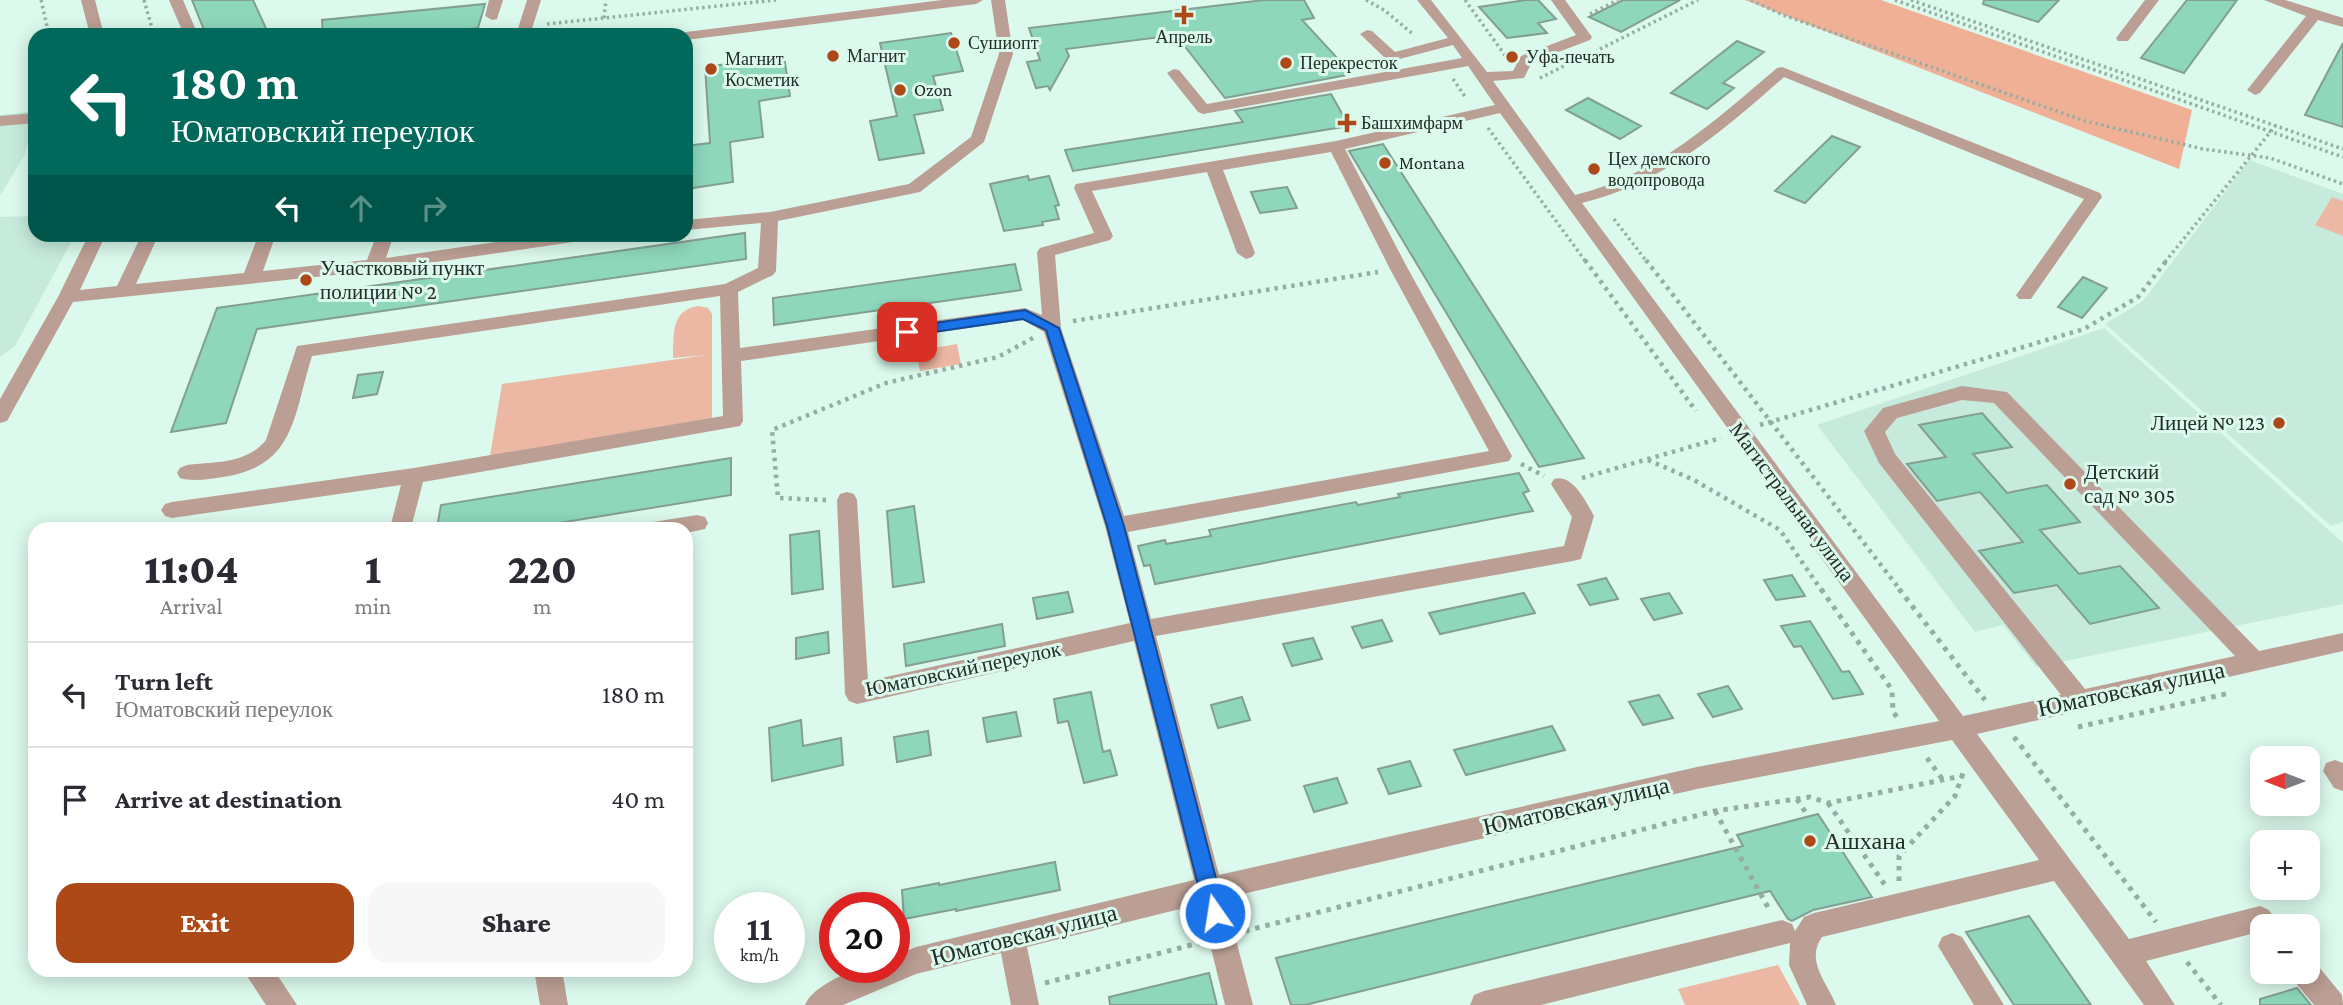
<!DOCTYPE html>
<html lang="en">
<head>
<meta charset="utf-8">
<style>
	body { margin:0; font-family:"Crimson Pro",serif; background:#f7f7f7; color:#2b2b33; height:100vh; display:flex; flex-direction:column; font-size:26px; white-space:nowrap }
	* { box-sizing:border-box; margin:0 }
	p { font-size:23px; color:#7c7c81 }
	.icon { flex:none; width:38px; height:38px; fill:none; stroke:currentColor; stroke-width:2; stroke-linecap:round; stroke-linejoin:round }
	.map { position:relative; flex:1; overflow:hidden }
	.drawer { position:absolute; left:28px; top:522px; width:665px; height:455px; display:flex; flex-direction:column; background:#fff; border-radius:21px; box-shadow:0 4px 18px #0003 }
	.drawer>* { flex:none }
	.banner { position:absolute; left:28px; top:28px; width:665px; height:214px; border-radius:21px; box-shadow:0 4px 18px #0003; background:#00695c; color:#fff; overflow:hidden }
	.needle { width:46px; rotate:270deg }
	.tools { position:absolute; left:2250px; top:746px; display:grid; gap:14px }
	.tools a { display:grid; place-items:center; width:70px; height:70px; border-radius:14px; background:#fff; box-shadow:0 4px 18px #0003; font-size:35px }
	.speed { position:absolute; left:714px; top:892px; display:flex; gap:14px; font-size:35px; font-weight:700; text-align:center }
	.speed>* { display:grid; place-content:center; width:91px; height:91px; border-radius:50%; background:#fff; box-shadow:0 4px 18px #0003; line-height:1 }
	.speed small { font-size:18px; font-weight:400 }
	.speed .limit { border:10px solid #d22; background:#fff; color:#111 }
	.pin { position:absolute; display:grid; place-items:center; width:60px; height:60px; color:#fff; margin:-30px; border-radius:14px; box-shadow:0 4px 10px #0006 }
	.me { position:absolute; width:77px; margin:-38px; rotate:347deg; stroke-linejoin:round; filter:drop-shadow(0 0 5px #0008) }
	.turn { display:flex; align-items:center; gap:24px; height:147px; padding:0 28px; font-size:32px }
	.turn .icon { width:91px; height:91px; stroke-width:2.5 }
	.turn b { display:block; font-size:49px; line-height:60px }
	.lanes { display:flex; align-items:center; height:66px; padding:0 28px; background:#0003; justify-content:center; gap:35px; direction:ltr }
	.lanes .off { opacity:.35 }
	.eta { display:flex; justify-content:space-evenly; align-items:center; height:119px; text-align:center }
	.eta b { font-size:42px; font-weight:800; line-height:49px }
	.action { display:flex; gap:14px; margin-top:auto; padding:14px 28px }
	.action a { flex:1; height:80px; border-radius:21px; background:#ad4817; color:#fff; font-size:28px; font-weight:800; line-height:80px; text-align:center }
	.action a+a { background:#f7f7f7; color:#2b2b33 }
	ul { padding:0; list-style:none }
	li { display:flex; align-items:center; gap:21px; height:105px; padding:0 28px; border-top:2px solid #e1e1e2 }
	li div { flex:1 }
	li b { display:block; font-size:26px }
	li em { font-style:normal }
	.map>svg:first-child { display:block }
	.built { fill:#c6ebdc }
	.green { fill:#ecb8a3 }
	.forest { fill:#f0b096 }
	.building { fill:#8ed7bc; stroke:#839f93; stroke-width:2 }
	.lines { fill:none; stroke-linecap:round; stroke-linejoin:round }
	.path-far2 { stroke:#96ada3; stroke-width:3.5; stroke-dasharray:2.5 3.5; stroke-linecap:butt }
	.path-far1 { stroke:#96ada3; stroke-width:4.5; stroke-dasharray:3.5 5; stroke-linecap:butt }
	.path { stroke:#96ada3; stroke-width:5; stroke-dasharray:4.5 6; stroke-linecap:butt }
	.minor { fill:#bc9f94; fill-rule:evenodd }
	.route { fill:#1a73e8; stroke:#114b97; stroke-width:2 }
	.poi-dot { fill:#ad4817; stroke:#dbf9ec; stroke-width:2.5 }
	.labels { text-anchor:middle; stroke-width:6; stroke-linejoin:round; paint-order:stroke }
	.far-poi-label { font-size:18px; fill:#222d28; stroke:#dbf9ec; text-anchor:start }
	.poi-label { font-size:21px; fill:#222d28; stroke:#dbf9ec; text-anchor:start }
	.street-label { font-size:21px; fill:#222d28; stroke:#dbf9ec }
	.near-street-label { font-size:24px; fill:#222d28; stroke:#dbf9ec }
	.near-poi-label { font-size:24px; fill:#222d28; stroke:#dbf9ec; text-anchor:start }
</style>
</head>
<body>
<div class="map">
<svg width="2343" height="1005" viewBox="0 0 2343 1005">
	<rect width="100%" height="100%" fill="#dbf9ec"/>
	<path class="built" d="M35 111 25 154 0 196V115Z
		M2249 160 2343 194V522L2331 526 2105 324 2143 301Z
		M35 216V234L75 235 15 346 0 357V217Z
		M2104 328 2343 543V604L2036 667 2003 625 1975 632 1817 425Z"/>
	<path class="green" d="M2332 197 2343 201V236L2315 225Z
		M698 306 708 308 712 314V422L490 456 502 384 707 355 673 358C674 336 670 310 698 306Z
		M957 344 961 364 920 371 916 351Z
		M1778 965 1800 1005H1685L1678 989Z"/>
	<path class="forest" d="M1745 0H1881L2192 110 2179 169Z"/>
	<path class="building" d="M192 0H253L269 35H206Z
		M1264 0H1304L1314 18 1302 20 1352 74 1225 98 1176 35 1066 49 1069 56 1050 90 1048 86 1036 88 1027 62 1040 60 1029 28Z
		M1526 0H1538L1556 19 1538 23 1547 33 1507 38 1479 7Z
		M1623 0H1680L1621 32 1589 17Z
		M1984 0H2059L2038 22 1983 4Z
		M2187 0H2237L2184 73 2141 58Z
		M485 4 478 28 412 35H323L322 20Z
		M951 33 963 71 933 76 943 110 914 115 924 153 879 160 870 121 897 116 880 43Z
		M1737 41 1764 52 1723 83 1734 88 1707 109 1671 93Z
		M2343 43V127L2305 115Z
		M784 56 790 96 759 101 763 137 730 142 733 182 686 189V146L710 143 705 67Z
		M1331 94 1349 126 1073 171 1065 150 1243 122 1235 111Z
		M1588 98 1641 126 1620 139 1566 110Z
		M1832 136 1860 147 1805 203 1775 191Z
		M1383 144 1584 458 1539 467 1349 151Z
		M1028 176 1029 180 1049 176 1059 205 1055 206 1059 219 1042 222 1043 225 1004 231 990 184Z
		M1287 187 1297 208 1260 213 1251 192Z
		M745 233 746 259 257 329 226 423 171 432 217 308Z
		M1015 264 1021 290 774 325 773 298Z
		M2083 277 2107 288 2082 318 2058 307Z
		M383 372 377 394 353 398 358 375Z
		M1982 413 2012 447 1973 454 2007 493 2047 485 2080 522 2040 530 2079 574 2120 566 2159 608 2090 624 2057 585 2014 593 1979 551 2023 542 1980 492 1937 501 1907 464 1946 457 1919 425Z
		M731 458V495L528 528H437L441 505Z
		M1519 473 1529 491 1523 493 1533 511 1155 584 1150 565 1144 566 1138 546 1165 540 1166 544 1211 536 1209 530 1356 502 1358 505 1400 497 1398 494Z
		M914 506 924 582 893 587 887 511Z
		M819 531 823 589 792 594 790 535Z
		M1792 575 1805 596 1776 600 1764 580Z
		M1606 578 1618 599 1590 605 1578 585Z
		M1068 592 1073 612 1037 619 1033 598Z
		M1524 593 1535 613 1440 634 1429 613Z
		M1669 593 1682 613 1654 620 1641 599Z
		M1382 620 1392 641 1362 648 1352 627Z
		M1810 621 1842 672 1849 671 1863 694 1833 699 1801 646 1794 647 1781 626Z
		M1002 624 1005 646 906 666 904 644Z
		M828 632 829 653 796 659V638Z
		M1313 638 1322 659 1292 666 1283 644Z
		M1728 686 1742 709 1713 717 1698 694Z
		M1091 692 1103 752 1110 750 1117 775 1084 783 1068 721 1058 723 1054 699Z
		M1659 695 1673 718 1643 725 1629 702Z
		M1242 697 1250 720 1218 728 1211 705Z
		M1016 712 1021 736 987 742 983 718Z
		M801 720 803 746 841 738 843 765 772 781 769 728Z
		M1552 726 1565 750 1466 775 1454 750Z
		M928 731 931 755 897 762 894 737Z
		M1410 761 1421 786 1389 794 1378 769Z
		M1337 778 1347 803 1314 812 1304 786Z
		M1818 814 1872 897 1813 910 1792 921 1788 919 1770 891 1305 1005H1291L1276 958 1743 846 1737 835Z
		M1055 862 1060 890 956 911V909L904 919 902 890 939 883V885Z
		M2029 916 2091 1005H2014L1966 932Z
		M1209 973 1217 1005H1110L1109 997Z
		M2297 988 2311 1005H2260V999Z"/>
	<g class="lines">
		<path class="path-far2" d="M41 0 49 35
			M144 0 154 35
			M1366 0 1384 10 1413 34
			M1465 0 1507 58
			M1751 0 1783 15 2085 121 2203 149 2270 158 2343 184
			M1895 0 2343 157
			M1911 0 2343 149
			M1590 14 1618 0
			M604 18 606 0
			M547 24 776 0
			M440 35 483 30
			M1600 49 1698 0
			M1540 78 1564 66
			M1453 79 1466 98
			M1488 128 1586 262
			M1614 219 1647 262
			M2165 262 2276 125"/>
		<path class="path-far1" d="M1585 260 1696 411
			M1646 260 1901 591
			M1073 321 1378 272
			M1760 425 2084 329 2138 297 2167 260
			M1648 460 1694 480 1780 530 1822 591
			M1521 464 1544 476
			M1582 478 1721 438
			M826 500 778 498 772 430 886 383 998 357 1033 338"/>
		<path class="path" d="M1821 589 1892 690 1893 712 1897 717
			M1899 589 1985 700
			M2078 727 2230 693
			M2014 737 2156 922
			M1927 758 1943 780
			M1797 799 1808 816
			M1828 803 1885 885
			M1715 811 1770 911
			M1899 881V856L1955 796 1962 776
			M1245 931 1715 811 1810 797 1828 803 1962 776 1963 773
			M2187 962 2221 1005
			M1045 983 1199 943"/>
		<path class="minor" d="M81 0H95L104 35H90Z
			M169 0H183L198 35H184Z
			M489 0H503L497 19 492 20 485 16Z
			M527 0H541L530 35H516Z
			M942 0H983L976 4 686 40V35H679L686 32Z
			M991 0H1005L1013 54 984 142 920 192 778 221 776 271 773 275 738 292 740 348 1025 308 1042 315 1037 252 1040 248 1094 233 1074 188 1076 184 1336 141 1495 105 1468 66 1203 114 1198 112 1167 73 1174 69 1179 70 1207 104 1462 58 1453 45 1392 61 1387 60 1360 34 1367 30 1372 31 1395 52 1448 38 1417 0H1431L1487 72 1513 71 1521 56 1576 35 1551 0H1565L1592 37 1590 40 1532 62 1524 78 1493 81 1575 195C1655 176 1716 120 1777 68L1782 67 2100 193 2102 197 2031 299H2019L2016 295 2019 291 2084 199 1784 77C1723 131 1662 184 1582 203L1963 716 2061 695 1879 463 1864 431 1883 408 1962 386 2007 392 2259 651 2343 633V651L1977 734 2129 939 2260 906 2269 910 2279 926H2263V938L2255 933 2146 961 2175 1005H2144L2054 881 1822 937C1805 961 1827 982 1836 1005H1807L1789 965 1790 943 1541 1005H1470L1474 995 1484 991 1782 920 1792 924 1795 931 1804 917 1814 913 2039 860 1952 740 1697 789 1225 898 1253 1005H1225L1200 904 1027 947 1039 1005H1011L1001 953 916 974 843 1005H805C812 987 847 971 866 968 875 966 885 968 894 968V956L916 947 1194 880 1134 641 857 704 849 701 845 694 837 500 840 494 847 492 854 494 857 500 868 681 1130 623 1105 526 1044 332 1023 320 741 361 743 421 740 426 423 482 411 528H390L401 485 172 518 165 516 161 510 165 504 172 502 414 468 723 416 720 296 312 356C293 416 296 466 223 477 209 479 193 482 180 478L177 473 180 468 187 465C215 462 247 464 266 440L297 346 725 284 758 268 761 223 686 230V220L770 212 909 184 971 137 999 54ZM1500 113 1939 721 1697 767 1219 875 1156 636 1573 561 1581 559 1594 516C1586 501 1572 473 1554 479L1551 484 1572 517 1564 546 1151 619 1128 532 1509 461 1512 456 1408 269 1345 149ZM1331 152 1390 269 1489 451 1124 516 1061 328 1055 255 1110 240 1113 236 1092 191 1207 172 1237 253 1246 259 1252 257 1255 253 1223 170ZM1962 400 1994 403 2235 656 2085 689 1895 454 1885 432 1897 418Z
			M2145 0H2159L2128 41H2118L2116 38Z
			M2264 0H2285L2343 18V27L2318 20 2260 93 2255 95 2247 90 2306 16Z
			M35 113V123L0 126V116Z
			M89 234H106L80 290 117 286 142 234H159L136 284 244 273 259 234H276L263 271 367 260 377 234H394L386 258 552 234H602L594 239 374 271 73 302 7 421 0 423V399L58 297Z
			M697 515 705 517 708 523 705 529 686 533V528H650L653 522Z
			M2335 760 2343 763V791L2334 788 2323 771 2326 763Z
			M1952 933 1962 937 2004 1005H1974L1938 946 1942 937Z
			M2308 959 2314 961 2342 995 2343 1005H2314L2294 981 2290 971H2308Z
			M243 970H274L297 1005H266Z
			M534 970H562L568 1005H540Z"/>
	</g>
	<path class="route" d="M1025 310 1059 328 1124 526 1225 913 1222 920 1215 923 1208 920 1205 913 1107 526 1046 330 1023 319 907 336 900 332 907 327Z"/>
	<g class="poi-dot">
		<path d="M1180.5 4.5h7v7h7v7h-7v7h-7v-7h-7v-7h7z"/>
		<circle cx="954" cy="43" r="7"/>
		<circle cx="833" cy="56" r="7"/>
		<circle cx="1512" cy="57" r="7"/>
		<circle cx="1286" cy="63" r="7"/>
		<circle cx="711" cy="69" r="7"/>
		<circle cx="900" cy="90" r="7"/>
		<path d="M1343.5 112.5h7v7h7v7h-7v7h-7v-7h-7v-7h7z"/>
		<circle cx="1385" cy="163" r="7"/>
		<circle cx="1594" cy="169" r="7"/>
		<circle cx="306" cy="280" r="7"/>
		<circle cx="2279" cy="423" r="7"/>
		<circle cx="2070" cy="484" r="7"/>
		<circle cx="1810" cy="841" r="7"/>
	</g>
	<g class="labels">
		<g class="far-poi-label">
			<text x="1184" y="43" text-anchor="middle">Апрель</text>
			<text x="968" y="49">Сушиопт</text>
			<text x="847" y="62">Магнит</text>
			<text x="1526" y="63">Уфа-печать</text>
			<text x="725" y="65">Магнит<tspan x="725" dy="21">Косметик</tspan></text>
			<text x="1300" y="69">Перекресток</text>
			<text x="914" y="96">Ozon</text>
			<text x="1361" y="129">Башхимфарм</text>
			<text x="1608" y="165">Цех демского<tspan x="1608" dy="21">водопровода</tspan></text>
			<text x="1399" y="169">Montana</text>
		</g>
		<g class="poi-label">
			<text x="320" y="275">Участковый пункт<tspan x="320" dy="24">полиции № 2</tspan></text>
			<text x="2265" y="430" text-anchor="end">Лицей № 123</text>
			<text x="2084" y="479">Детский<tspan x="2084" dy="24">сад № 305</tspan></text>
		</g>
		<g class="street-label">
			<text transform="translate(1792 502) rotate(53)" y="7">Магистральная улица</text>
			<text transform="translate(963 669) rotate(-12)" y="7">Юматовский переулок</text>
		</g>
		<g class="near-street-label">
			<text transform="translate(2131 689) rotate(-12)" y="8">Юматовская улица</text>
			<text transform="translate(1576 806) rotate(-13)" y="8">Юматовская улица</text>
			<text transform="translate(1024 935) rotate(-14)" y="8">Юматовская улица</text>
		</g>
		<g class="near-poi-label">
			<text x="1824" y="849">Ашхана</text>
		</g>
	</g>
</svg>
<div class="tools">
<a><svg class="needle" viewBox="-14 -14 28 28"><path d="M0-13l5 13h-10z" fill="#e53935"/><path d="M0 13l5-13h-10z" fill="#7c7c81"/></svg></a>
<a>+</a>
<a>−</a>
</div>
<div class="speed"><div>11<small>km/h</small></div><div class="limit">20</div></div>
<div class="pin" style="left:907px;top:332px;background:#d93025"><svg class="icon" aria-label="arrive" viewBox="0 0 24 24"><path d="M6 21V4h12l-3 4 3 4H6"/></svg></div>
<svg class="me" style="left:1215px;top:913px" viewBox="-20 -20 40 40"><circle r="17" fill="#1a73e8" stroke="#fff" stroke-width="3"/><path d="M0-11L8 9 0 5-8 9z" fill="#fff"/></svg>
<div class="banner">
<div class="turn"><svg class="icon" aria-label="left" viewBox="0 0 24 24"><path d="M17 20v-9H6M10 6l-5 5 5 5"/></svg><div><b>180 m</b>Юматовский переулок</div></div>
<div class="lanes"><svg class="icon" aria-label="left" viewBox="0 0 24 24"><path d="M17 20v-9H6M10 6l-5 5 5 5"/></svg><svg class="icon off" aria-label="ahead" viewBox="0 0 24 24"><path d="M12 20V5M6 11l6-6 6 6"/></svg><svg class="icon off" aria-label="right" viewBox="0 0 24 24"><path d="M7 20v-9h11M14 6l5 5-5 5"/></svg></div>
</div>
<section class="drawer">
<div class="eta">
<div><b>11:04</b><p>Arrival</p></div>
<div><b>1</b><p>min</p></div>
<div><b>220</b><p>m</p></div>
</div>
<ul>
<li><svg class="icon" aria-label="left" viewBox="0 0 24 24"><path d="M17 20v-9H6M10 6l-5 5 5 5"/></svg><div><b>Turn left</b><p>Юматовский переулок</p></div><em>180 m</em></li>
<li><svg class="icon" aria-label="arrive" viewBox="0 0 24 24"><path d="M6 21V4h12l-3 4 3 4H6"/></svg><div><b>Arrive at destination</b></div><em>40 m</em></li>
</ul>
<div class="action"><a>Exit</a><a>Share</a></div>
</section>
</div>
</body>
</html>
